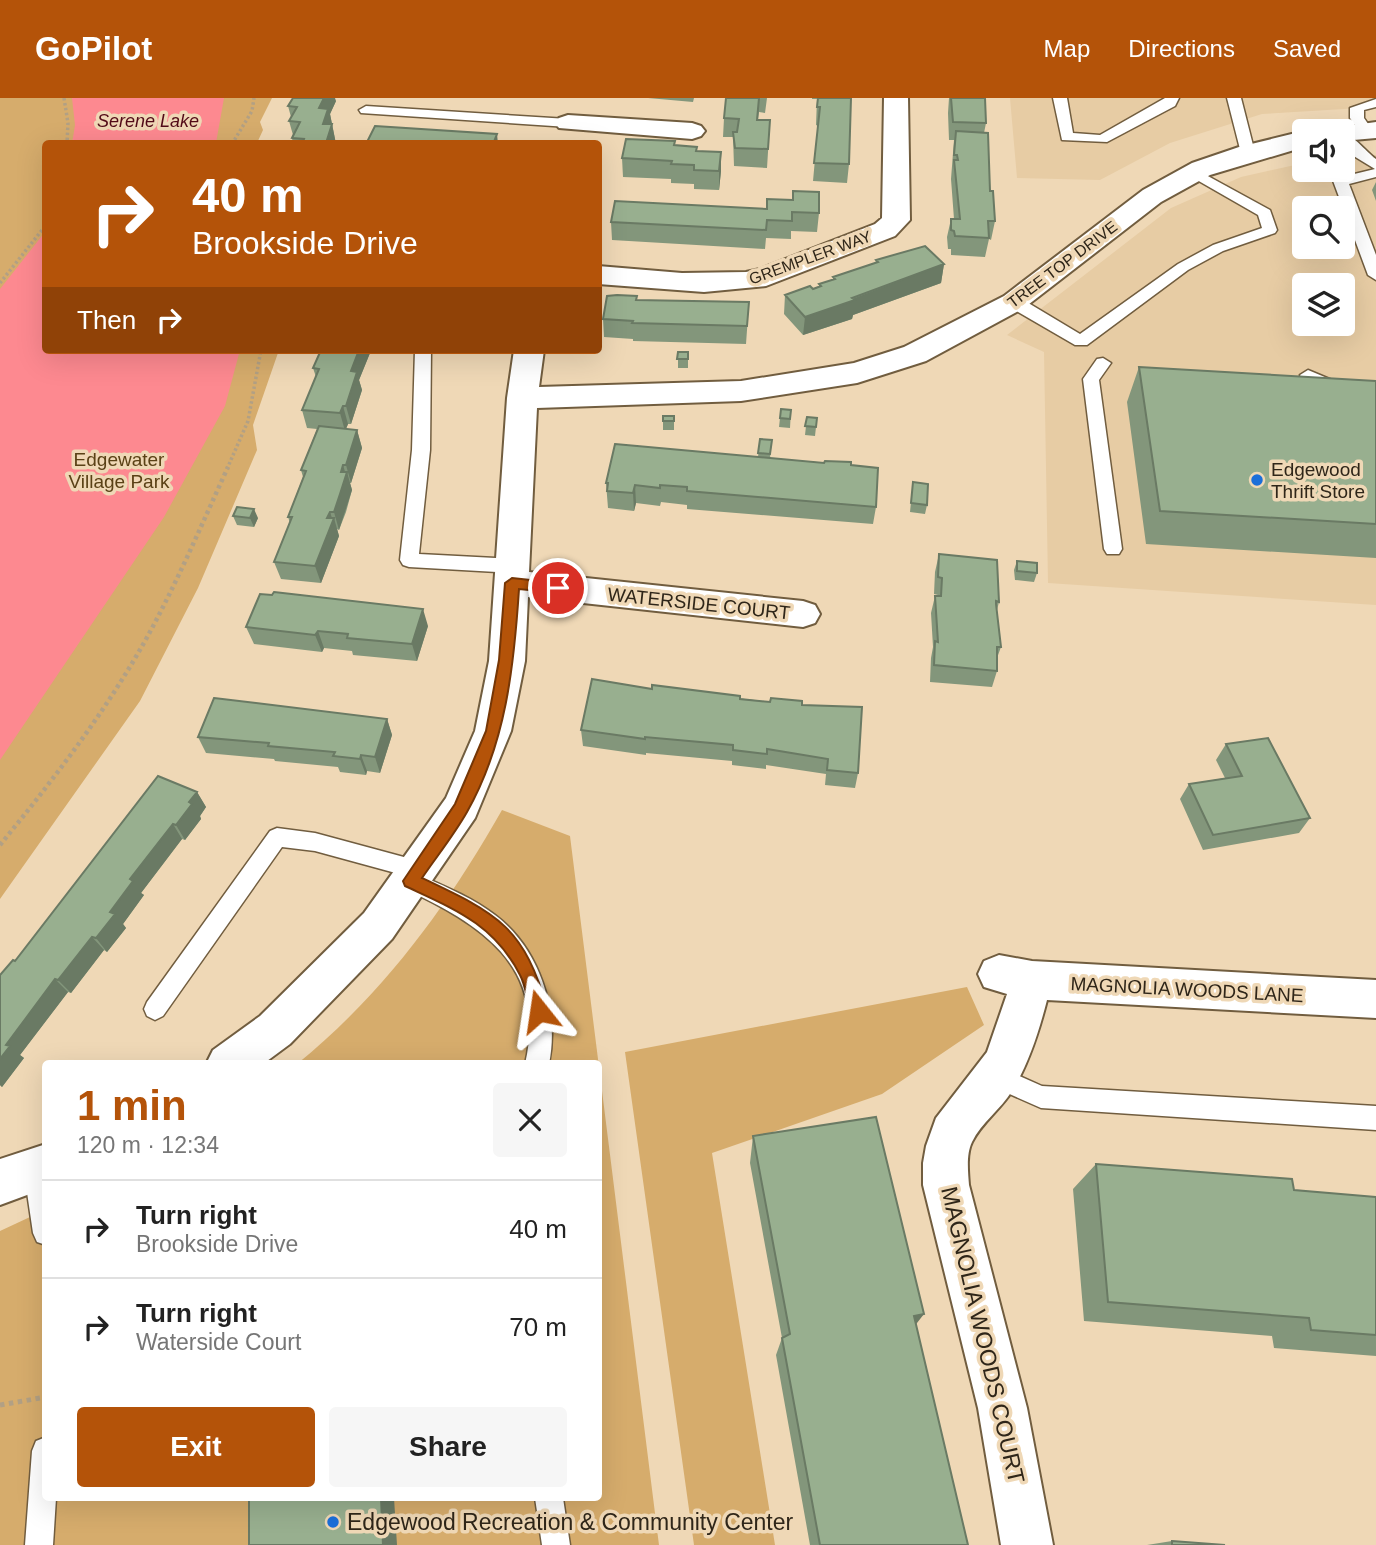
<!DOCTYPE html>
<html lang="en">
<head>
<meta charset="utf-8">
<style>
	body { margin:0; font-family:Helvetica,sans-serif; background:#f6f6f6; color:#222; height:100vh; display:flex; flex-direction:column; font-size:26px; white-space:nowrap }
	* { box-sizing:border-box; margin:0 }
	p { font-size:23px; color:#767676 }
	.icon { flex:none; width:38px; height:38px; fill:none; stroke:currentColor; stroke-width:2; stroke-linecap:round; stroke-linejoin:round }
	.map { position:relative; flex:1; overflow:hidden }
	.drawer { position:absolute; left:42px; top:962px; width:560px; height:441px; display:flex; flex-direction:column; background:#fff; border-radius:7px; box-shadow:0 7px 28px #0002 }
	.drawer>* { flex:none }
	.top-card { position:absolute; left:42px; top:42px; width:560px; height:214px; border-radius:7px; box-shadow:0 7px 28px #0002; background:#b45309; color:#fff; overflow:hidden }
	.buttons { position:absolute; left:1292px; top:21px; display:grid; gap:14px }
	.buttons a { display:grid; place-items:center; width:63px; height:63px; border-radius:7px; background:#fff; box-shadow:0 7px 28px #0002; font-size:35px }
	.pin { position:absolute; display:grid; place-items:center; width:60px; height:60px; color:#fff; margin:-30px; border:4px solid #fff; border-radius:50%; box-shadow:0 2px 7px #0007 }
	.me { position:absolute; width:77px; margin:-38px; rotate:345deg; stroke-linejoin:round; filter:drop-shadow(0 0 5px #0008) }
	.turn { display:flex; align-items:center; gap:24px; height:147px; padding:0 35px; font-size:32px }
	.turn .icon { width:91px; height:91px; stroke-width:2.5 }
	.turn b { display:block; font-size:49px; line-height:60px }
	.then { display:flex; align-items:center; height:66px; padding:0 35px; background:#0003; gap:14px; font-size:26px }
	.round { display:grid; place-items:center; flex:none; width:74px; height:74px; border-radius:7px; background:#f6f6f6 }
	.summary { display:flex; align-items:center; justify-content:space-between; height:119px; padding:0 35px }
	h1 { font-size:42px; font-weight:700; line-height:52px; color:#b45309 }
	.button { display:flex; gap:14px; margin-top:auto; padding:14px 35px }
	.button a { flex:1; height:80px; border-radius:7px; background:#b45309; color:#fff; font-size:28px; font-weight:700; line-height:80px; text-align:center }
	.button a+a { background:#f6f6f6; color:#222 }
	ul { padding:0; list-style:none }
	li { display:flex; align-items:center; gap:21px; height:98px; padding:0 35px; border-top:2px solid #e0e0e0 }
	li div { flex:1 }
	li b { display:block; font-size:26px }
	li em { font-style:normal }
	header { display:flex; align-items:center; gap:42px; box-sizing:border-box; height:98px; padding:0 35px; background:#b45309; color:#fff }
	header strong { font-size:33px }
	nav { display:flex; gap:38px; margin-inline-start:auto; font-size:24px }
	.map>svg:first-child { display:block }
	.built { fill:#e7cca4; fill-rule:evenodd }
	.green { fill:#d6ac6c }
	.water { fill:#fd8990 }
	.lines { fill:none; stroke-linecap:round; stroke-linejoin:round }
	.lane-casing { stroke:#715d3f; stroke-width:3 }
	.street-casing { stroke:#715d3f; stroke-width:4 }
	.path-far2 { stroke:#b2a084; stroke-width:3.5; stroke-dasharray:2.5 2.5; stroke-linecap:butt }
	.path-far1 { stroke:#b2a084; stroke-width:4.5; stroke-dasharray:3.5 3.5; stroke-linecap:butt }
	.path { stroke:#b2a084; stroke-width:5; stroke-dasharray:4.5 4.5; stroke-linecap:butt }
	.lane { fill:#fff; fill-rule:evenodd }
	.street { fill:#fff; fill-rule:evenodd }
	.wall { fill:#83967b }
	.shaded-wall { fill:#6a7a64 }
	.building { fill:#98af8f; stroke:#6a7a64; stroke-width:2 }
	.route { fill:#b45309; stroke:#753606; stroke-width:2 }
	.poi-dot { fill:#1c6fd9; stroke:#efd8b6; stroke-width:2.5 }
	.labels { text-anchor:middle; stroke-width:7; stroke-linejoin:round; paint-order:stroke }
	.far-street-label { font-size:16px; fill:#2f2619; stroke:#efd8b6 }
	.far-water-label { font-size:18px; font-style:italic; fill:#520b18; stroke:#efd8b6 }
	.park-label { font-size:19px; fill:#5a4116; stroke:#efd8b6 }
	.poi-label { font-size:19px; fill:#2f2619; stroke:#efd8b6; text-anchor:start }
	.street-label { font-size:19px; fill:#2f2619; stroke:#efd8b6 }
	.near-street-label { font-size:23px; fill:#2f2619; stroke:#efd8b6 }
	.near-poi-label { font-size:23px; fill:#2f2619; stroke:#efd8b6; text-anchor:start }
</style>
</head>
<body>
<header>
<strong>GoPilot</strong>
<nav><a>Map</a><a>Directions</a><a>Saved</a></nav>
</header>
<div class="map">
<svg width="1376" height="1447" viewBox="0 0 1376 1447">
	<rect width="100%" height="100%" fill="#efd8b6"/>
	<path class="built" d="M1010 0H1376V9L1262 16 1170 45 1100 82 1017 80Z
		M1376 57V507L1048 485 1044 254 1007 237 1171 110 1241 79 1304 65V72H1342V61ZM1304 110H1342V149H1304ZM1304 187H1342V226H1304Z"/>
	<path class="green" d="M0 0H272L260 24 263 32 257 45 46 46V252H279L253 327 257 352 198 490 140 603 0 801Z
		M502 712 570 738 659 1447H0V1133L45 1112 46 1400H598V966H297C384 895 447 809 502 712Z
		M967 889 984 927 882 996 712 1055 775 1447H694L625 954Z"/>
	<path class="water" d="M72 0H224L216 45 72 46 75 27Z
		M45 134 46 252H240L225 308 164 419 0 662V191Z"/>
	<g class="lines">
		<g class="lane-casing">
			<path id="lane" d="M1053 0H1067L1073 35 1100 37 1165 0H1179L1175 8 1107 44 1062 42Z
				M1227 0H1241L1255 55 1253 58H1243L1241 55Z
				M1376 1V9L1364 12V20L1373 33 1366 37 1361 36 1350 20V10Z
				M366 8 568 21 575 25 568 29 361 15 359 12Z
				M1340 33C1352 35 1365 53 1376 61V79L1349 86 1376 157V182L1368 177 1329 72 1342 71 1346 78 1375 71 1352 57 1342 46Z
				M1195 71 1270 112 1277 132 1275 135 1223 153 1188 172 1087 247H1075L1008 208 1006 204 1008 200H1020L1080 236 1178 166 1213 147 1262 130 1258 117 1190 78 1188 75Z
				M415 252H431L430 352 419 456 513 461 520 463 522 468 520 473 513 475 409 469 403 467 400 462 412 352Z
				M1103 260 1111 265 1099 282 1122 451 1119 456H1107L1104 451 1083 281 1097 261Z
				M1308 272 1351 290 1376 293V305L1342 299 1302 281 1300 277Z
				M277 730 315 735 426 765 429 772 424 779C449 790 474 801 495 817 539 850 560 913 549 966H525C548 867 480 826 403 790L400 783 403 777 315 753 282 749 163 918 155 922 147 918 144 911 147 904 270 733Z
				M997 968 1042 988 1376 1008V1032L1041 1010 989 987 985 979 989 971Z
				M36 1062 46 1067V1147L37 1144 33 1135 24 1074 27 1065Z
				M46 1339V1400H56L53 1447H25L32 1353 36 1343Z
				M535 1400H563L570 1447H542Z"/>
		</g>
		<g class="street-casing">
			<path id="street" d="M884 0H908L910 122 895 138 766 188 704 194 598 186V168L682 175 746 174 760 171 875 126 882 120Z
				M568 17 692 25 701 28 705 33 701 38 692 41 559 30 555 25 559 20Z
				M1376 24V40L1342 43V33H1330L1333 30Z
				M1304 33V49L1210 77 1161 104 1024 210 926 263 857 285 741 303 537 310 529 474 803 503 815 507 820 516 815 525 803 529 528 499 525 563 511 633 475 720 392 841 290 946 263 966H206L213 952 260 918 364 815 446 700 475 633 489 563 507 300 514 252H544L539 289 741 283 854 265 904 249 1004 198 1143 92 1192 65 1239 49Z
				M999 857 1032 863 1376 882V920L1047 902C1039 933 1029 965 1012 993 1001 1011 981 1025 972 1044 966 1056 968 1074 969 1087L1027 1310 1053 1447H1001L978 1310 923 1087V1065L926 1048 936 1020 987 954 1007 896 984 889 978 876 984 863Z
				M46 1046V1090L0 1107V1061Z"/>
		</g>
		<path class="path-far2" d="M64 0 68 25 67 46
			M232 46 252 13 254 0
			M0 185 46 127
			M227 371 248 323 261 252"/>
		<path class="path-far1" d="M0 747C53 682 104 616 145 543 176 487 201 428 228 369"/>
		<path class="path" d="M0 1307 46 1299"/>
		<use href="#lane" class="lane"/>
		<use href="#street" class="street"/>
	</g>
	<path class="wall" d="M648 0H694L693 4Z
		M726 0H767L765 15 759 14 758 22H770L767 70 734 68 733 39H723L724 20Z
		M812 0H851L849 66 847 85 813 83 818 28 816 27 817 1H812Z
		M949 0H985L986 25 984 35 990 93 995 123 991 142 989 141 985 159 951 157V151H948L947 139 951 121H954L951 81 954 42H949L948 15Z
		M336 3 330 16 336 46H293L292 40 293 37 289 23 291 19 288 8Z
		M675 43V47L697 53 721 73 719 92 694 91V86L671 85V81L623 79 622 60Z
		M1376 84V103L1372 92Z
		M615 103 819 115 817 134 791 133V141L766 140 765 151 612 142 611 124Z
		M876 162 944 166 941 185 853 217 852 221 803 237 784 216 785 197 819 189V186L833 182V179L875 165Z
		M637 202 749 204 746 246 633 243V241L604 239 603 221Z
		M321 252H369L370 255 359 282 362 292 351 326H348L346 331 357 332 362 350 351 385H350L352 392 346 414 339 432 337 431 339 438 321 485 281 481 274 464 290 425 288 419 303 379 301 372 317 331 307 330 302 312 316 279 313 270Z
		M678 254H688V270H678Z
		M1139 269 1376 283V460L1146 446 1127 304Z
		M781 311 791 312 790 330 779 329Z
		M663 318H674V332H663Z
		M807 319 817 320 815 338 805 337Z
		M760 341 772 342 770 360 851 367 876 409 873 426 687 411V407L661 404 660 408 636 405 634 413 608 410 606 385 758 359Z
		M913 384 927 407 925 416 910 414Z
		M233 418 258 420 254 429 237 427Z
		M939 456 999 504 997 512 1001 549 997 560V573L992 589 930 584 931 560 933 549 931 515 935 498H938V497L934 496 935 474Z
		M1017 463 1037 475 1034 484 1015 482 1014 472Z
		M428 528 417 563 353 557 352 553 324 550 322 554 254 546 246 529Z
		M652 591 802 607 858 675 855 690 825 687 826 676 766 667V671L732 667V663L646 655V657L583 648 581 632Z
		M387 621 392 637 380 675 367 673 366 677 340 674 338 669 275 663 274 661 206 655 198 639Z
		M1226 646 1310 720 1299 735 1203 752 1180 701 1189 686 1225 680 1216 662Z
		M197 694 206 709 200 718 201 721 185 742 182 741 141 795 144 797 123 826 126 830 107 854 104 852 71 895 68 894 20 957 24 960 2 989 0 987V877Z
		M753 1038 916 1226 968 1447H810L776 1257 782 1240 750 1065Z
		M1096 1066 1294 1092 1376 1099V1258L1274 1250 1272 1238 1084 1223 1073 1091Z
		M1172 1443 1225 1447H1147Z"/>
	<path class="shaded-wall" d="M324 0H335L336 3 330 16 336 46H328L319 10Z
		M497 36 498 46H493Z
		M721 54V73L719 92V73Z
		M944 166 941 185 853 217 852 221 803 237 805 219Z
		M359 252H369L370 255 359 282 362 292 351 326 346 308 351 273Z
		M343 308 348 326 345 333 340 315Z
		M357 332 362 350 351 385 346 367Z
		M343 367 346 377 347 374 352 392 339 432 334 414 341 374Z
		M635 387 636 405 634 413 633 395Z
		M254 411 258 420 254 429 250 420Z
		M330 414 333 423 334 420 339 438 321 485 315 468Z
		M423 511 428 528 417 563 412 546Z
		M318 533 324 550 322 554 315 537Z
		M387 621 392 637 380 675 375 659Z
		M361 657 367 673 366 677 360 661Z
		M197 694 206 709 200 718 201 721 185 742 176 727 189 704Z
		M173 726 182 741 141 795 144 797 123 826 126 830 107 854 96 840 110 814 130 781Z
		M92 839 104 852 71 895 58 882Z
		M55 881 68 894 20 957 24 960 2 989 0 987V961L6 947Z
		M924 1216 910 1234 914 1218Z
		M381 1400H394L397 1447H383Z"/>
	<path class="building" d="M293 0H324L319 10 328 11 323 26H332L327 42 335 43 334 46H302L304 41 292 40 300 24 289 23 297 9 288 8Z
		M726 0H759L757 22H770L768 51 735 50 733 34H737L739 21 724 20Z
		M818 0H851L849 66 814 65 820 9H817Z
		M951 0H985L986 25 953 24Z
		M375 28 497 36 493 46H366Z
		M956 33 988 35 990 93H993L995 123H988L989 140 955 138 954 133 951 132V121H960L954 62H958L957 57H954Z
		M626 41 675 43 674 47 697 49 696 53 721 54 719 73 694 72V67L671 66 672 63 622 60Z
		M793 93 819 94V115L792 114V123L767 122 766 132 611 124 615 103 767 111V101L793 102Z
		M925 148 944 166 852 200 855 202 805 219 785 197 810 188 813 191 821 188 819 186 835 181 833 179 878 164 876 162Z
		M617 197 637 198 636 202 749 204 747 228 632 225 633 223 603 221 607 198Z
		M321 252H359L351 273 357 274 346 308H343L340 315 302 312 319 271 313 270Z
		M678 254H688V261H677Z
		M1139 269 1376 283V426L1160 413Z
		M781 311 791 312 790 321 780 320Z
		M663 318H674V323H663Z
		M807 319 817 320 816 329 805 328Z
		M319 328 357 332 346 367H343L341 374H347L340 396 334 414H330L327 420H334L315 468 274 464 292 419H288L306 373 301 372Z
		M760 341 772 342 770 356 758 355Z
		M615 346 824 365 825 363 851 364V367L878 370 876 409 687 393V389L660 387V390L635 387 633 395 607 393 608 385H606Z
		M913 384 928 386 927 407 911 405Z
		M237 409 254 411 250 420 233 418Z
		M939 456 997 462 999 504 996 503V506L1001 549H997V573L934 567 935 543 938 544 935 498H941L942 480 938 479Z
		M1017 463 1037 465V475L1017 473Z
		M274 494 423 511 412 546 347 540 348 536 318 533 315 537 246 529 260 496 272 497Z
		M592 581 652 591V587L740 598V601L770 604 771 600 802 603V607L862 609 858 675 827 672 828 661 767 651V656L733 652V647L645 639V641L581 632Z
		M214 600 387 621 375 659 361 657 360 661 333 658 335 654 268 648 269 645 198 639Z
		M1268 640 1310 720 1213 737 1189 686 1242 678 1226 646Z
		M158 678 197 694 189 704 192 706 176 727 173 726 130 781 133 783 110 814 115 816 96 840 92 839 58 882 55 881 6 947 10 948 0 961V877L13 862 15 863Z
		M876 1019 924 1216 914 1218 968 1447H820L782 1240 790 1236 753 1038Z
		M1096 1066 1292 1081 1294 1092 1376 1099V1237L1311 1232 1309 1220 1108 1204Z
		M249 1400H381L383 1447H249Z
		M1172 1443 1225 1447H1172Z"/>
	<path class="route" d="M512 480 558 485 565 490 558 495 519 491C514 568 506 645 467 714 454 737 437 758 422 780 498 816 524 828 548 913L545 919 539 921 533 919C527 906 527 890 520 877 494 826 454 811 405 788L403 783 455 706 486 633 499 562 505 485Z"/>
	<g class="poi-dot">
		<circle cx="1257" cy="382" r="7"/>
		<circle cx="333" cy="1424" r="7"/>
	</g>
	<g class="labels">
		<g class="far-street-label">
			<text transform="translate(810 159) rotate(-20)" y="6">GREMPLER WAY</text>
			<text transform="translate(1062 166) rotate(-37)" y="6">TREE TOP DRIVE</text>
		</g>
		<g class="far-water-label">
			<text x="148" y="29">Serene Lake</text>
		</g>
		<g class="park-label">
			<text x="119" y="368">Edgewater<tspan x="119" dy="22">Village Park</tspan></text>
		</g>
		<g class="poi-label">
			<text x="1271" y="378">Edgewood<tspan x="1271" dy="22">Thrift Store</tspan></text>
		</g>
		<g class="street-label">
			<text transform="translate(699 505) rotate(6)" y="7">WATERSIDE COURT</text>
			<text transform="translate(1187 891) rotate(3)" y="7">MAGNOLIA WOODS LANE</text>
		</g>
		<g class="near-street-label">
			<text transform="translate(983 1237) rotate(77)" y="8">MAGNOLIA WOODS COURT</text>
		</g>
		<g class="near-poi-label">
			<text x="347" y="1432">Edgewood Recreation &amp; Community Center</text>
		</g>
	</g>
</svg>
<div class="buttons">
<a><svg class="icon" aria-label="sound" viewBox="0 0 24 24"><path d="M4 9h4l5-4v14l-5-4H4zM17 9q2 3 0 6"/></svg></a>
<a><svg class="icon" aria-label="search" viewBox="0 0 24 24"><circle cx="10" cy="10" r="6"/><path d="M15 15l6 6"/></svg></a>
<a><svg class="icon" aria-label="layers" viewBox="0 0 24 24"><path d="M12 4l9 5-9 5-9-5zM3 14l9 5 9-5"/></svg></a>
</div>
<div class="pin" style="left:558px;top:490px;background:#d93025"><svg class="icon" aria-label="arrive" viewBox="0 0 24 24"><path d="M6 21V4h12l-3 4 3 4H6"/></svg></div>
<svg class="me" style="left:539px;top:913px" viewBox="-20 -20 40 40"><path d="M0-17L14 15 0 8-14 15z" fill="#b45309" stroke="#fff" stroke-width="4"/></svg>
<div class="top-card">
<div class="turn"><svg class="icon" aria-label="right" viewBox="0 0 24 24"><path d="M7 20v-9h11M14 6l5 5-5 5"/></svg><div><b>40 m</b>Brookside Drive</div></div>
<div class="then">Then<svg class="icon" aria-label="right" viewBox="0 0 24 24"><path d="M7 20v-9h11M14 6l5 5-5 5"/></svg></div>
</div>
<section class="drawer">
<div class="summary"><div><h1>1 min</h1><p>120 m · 12:34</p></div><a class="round"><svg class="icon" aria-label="close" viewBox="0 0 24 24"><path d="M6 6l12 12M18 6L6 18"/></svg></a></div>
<ul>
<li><svg class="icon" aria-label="right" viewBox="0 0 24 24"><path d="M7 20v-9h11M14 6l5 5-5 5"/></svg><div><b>Turn right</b><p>Brookside Drive</p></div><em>40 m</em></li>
<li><svg class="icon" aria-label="right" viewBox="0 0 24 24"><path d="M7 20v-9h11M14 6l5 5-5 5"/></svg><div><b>Turn right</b><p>Waterside Court</p></div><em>70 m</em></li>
</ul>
<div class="button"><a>Exit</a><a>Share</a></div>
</section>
</div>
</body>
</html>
